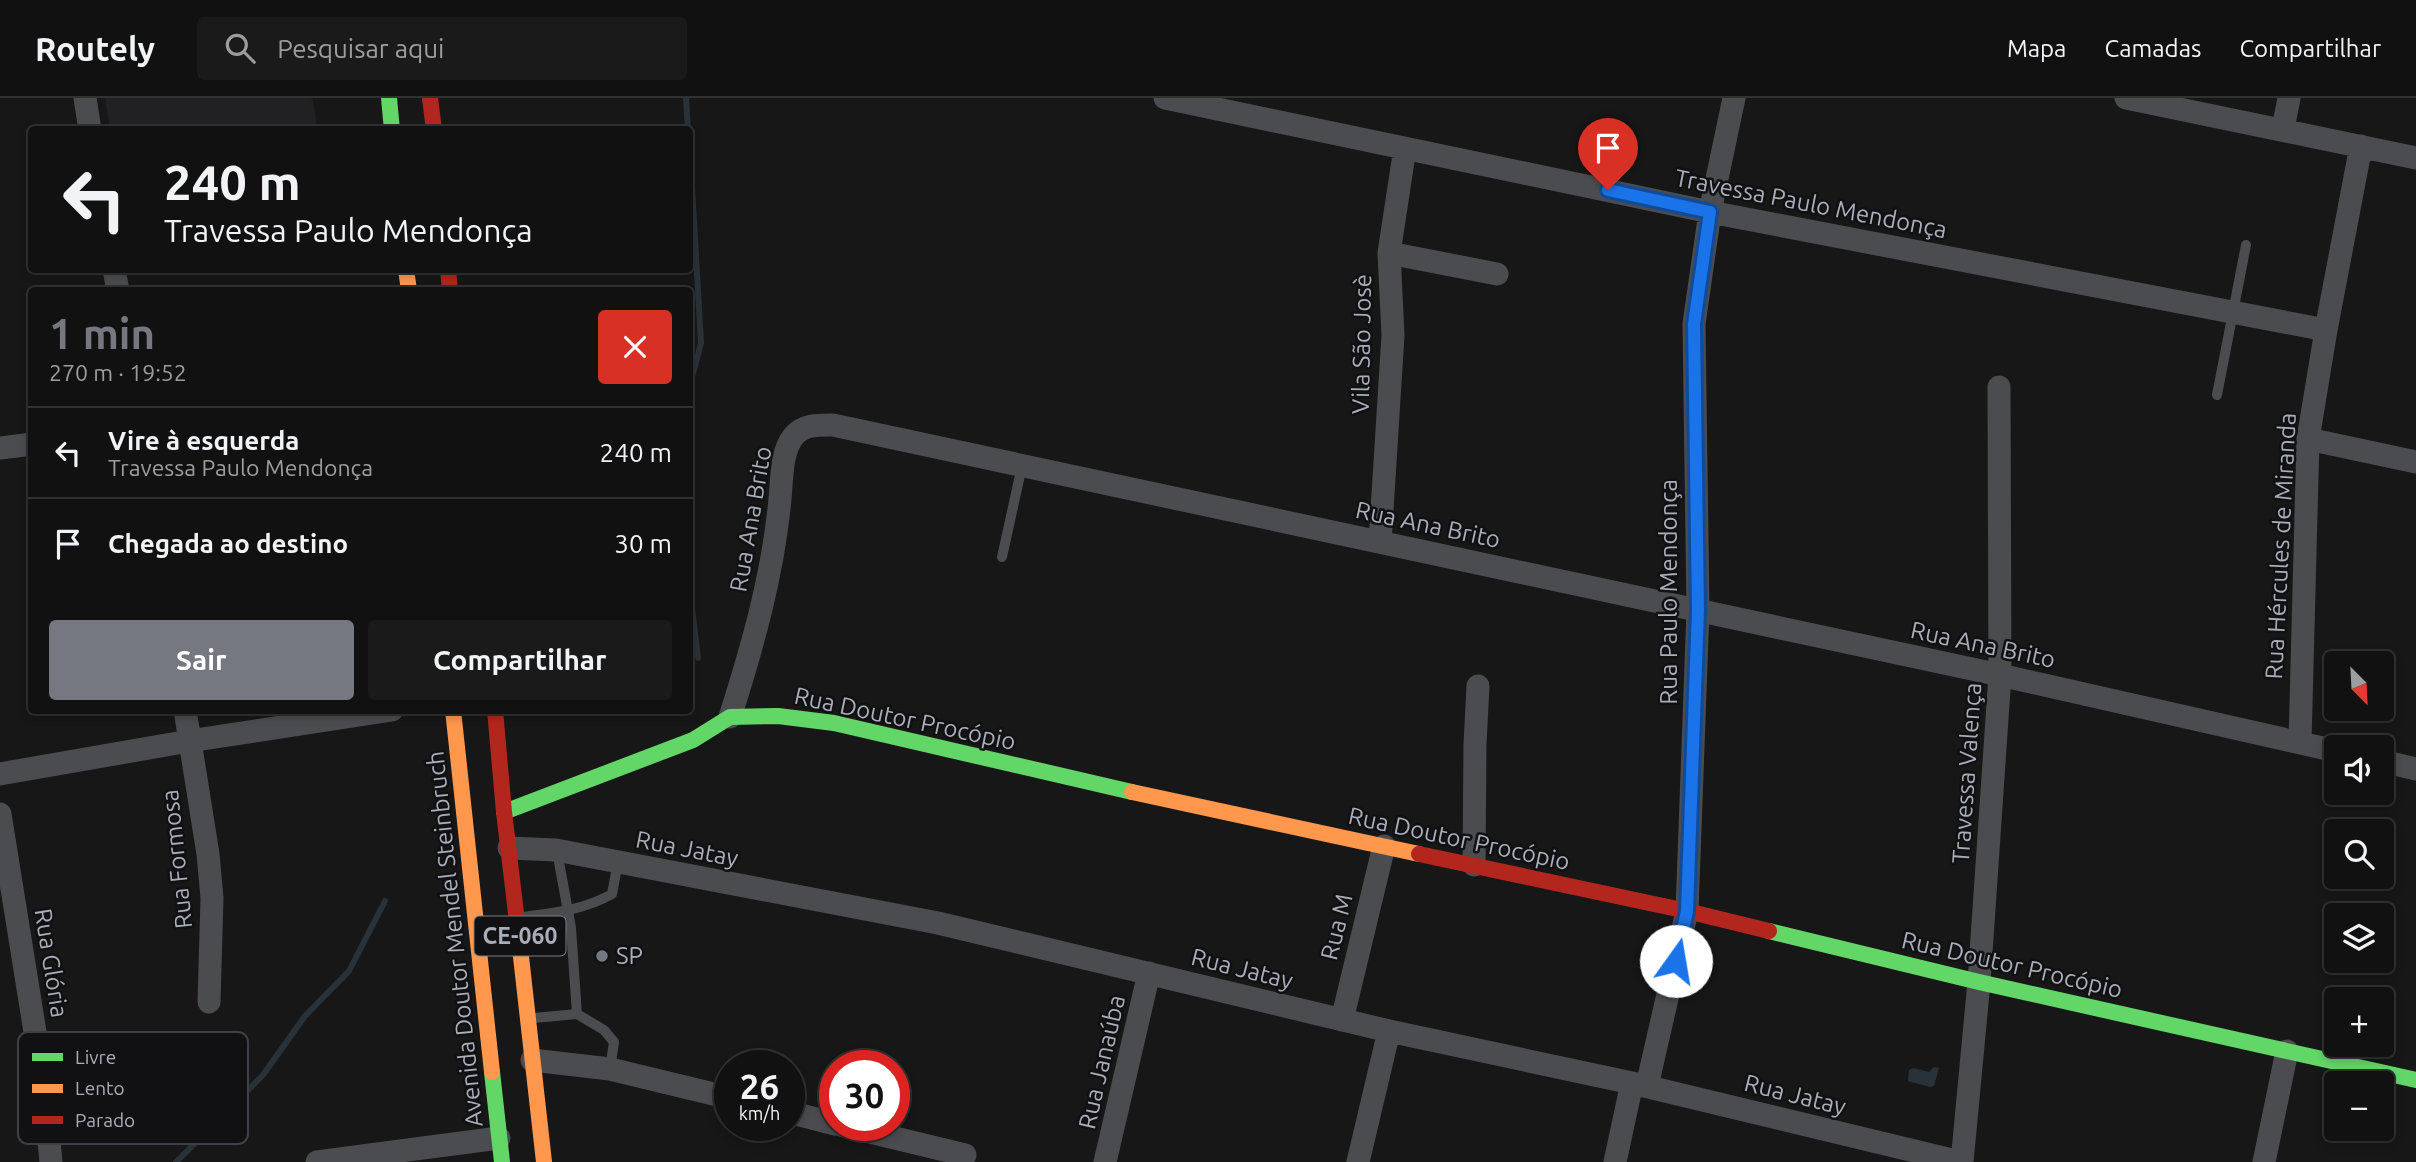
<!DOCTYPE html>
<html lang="pt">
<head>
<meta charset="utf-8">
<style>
	body { margin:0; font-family:Ubuntu,sans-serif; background:#1a1a1a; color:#f1f3f6; height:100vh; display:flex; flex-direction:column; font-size:26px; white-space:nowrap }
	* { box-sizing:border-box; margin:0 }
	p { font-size:23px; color:#9c9d9f }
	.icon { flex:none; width:38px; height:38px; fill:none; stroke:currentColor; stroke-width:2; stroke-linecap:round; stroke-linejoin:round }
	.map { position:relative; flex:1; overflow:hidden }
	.drawer { position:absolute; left:28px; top:189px; width:665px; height:427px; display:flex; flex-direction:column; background:#111; border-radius:7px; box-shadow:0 4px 10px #0003,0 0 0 2px #303131 }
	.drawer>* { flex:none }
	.guide { position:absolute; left:28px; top:28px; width:665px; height:147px; border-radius:7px; box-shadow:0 4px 10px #0003,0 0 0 2px #303131; background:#111; color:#f1f3f6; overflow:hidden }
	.needle { width:46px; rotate:156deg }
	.buttons { position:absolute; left:2324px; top:553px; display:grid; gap:14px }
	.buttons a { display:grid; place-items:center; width:70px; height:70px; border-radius:7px; background:#111; box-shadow:0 4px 10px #0003,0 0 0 2px #303131; font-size:35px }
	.speed { position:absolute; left:714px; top:952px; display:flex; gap:14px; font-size:35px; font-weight:700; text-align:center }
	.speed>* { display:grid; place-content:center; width:91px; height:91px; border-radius:50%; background:#111; box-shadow:0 4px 10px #0003,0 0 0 2px #303131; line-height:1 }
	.speed small { font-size:18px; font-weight:400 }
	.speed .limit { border:10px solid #d22; background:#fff; color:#111 }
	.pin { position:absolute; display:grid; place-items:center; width:60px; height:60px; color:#fff; margin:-72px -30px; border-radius:50% 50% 50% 0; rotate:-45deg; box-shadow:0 0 7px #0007 }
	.pin .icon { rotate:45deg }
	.me { position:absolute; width:77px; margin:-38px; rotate:13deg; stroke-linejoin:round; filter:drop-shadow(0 0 5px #0008) }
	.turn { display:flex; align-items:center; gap:24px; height:147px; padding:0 21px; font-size:32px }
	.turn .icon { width:91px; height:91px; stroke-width:2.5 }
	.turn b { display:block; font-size:49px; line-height:60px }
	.round { display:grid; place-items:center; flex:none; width:74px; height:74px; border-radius:7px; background:#1a1a1a }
	.summary { display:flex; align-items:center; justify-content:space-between; height:119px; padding:0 21px }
	h1 { font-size:42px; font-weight:700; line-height:52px; color:#757880 }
	.button { display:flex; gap:14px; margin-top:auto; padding:14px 21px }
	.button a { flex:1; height:80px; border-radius:7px; background:#757880; color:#fff; font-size:28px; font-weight:700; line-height:80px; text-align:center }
	.button a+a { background:#1a1a1a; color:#f1f3f6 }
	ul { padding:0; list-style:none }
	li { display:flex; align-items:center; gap:21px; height:91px; padding:0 21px; border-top:2px solid #303131 }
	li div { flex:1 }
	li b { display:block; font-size:26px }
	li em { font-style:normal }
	header { display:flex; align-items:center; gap:42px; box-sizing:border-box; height:98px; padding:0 35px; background:#111; border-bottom:2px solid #303131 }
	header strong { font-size:33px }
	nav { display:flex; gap:38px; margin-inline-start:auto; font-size:24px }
	.search { width:490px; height:63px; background:#1a1a1a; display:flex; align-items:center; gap:18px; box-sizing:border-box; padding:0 24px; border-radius:7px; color:#9c9d9f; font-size:26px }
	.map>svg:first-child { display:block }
	.built { fill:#212123 }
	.water { fill:#2a3239 }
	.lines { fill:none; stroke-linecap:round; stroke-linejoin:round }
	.stream { stroke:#2a3239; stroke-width:6 }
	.lane { stroke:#4b4c50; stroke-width:10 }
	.street { stroke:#4b4c50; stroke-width:23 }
	.fast { stroke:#63d668; stroke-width:16 }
	.slow { stroke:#ff974d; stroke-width:16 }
	.jam { stroke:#b3261e; stroke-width:16 }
	.route-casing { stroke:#114b97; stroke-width:18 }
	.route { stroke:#1a73e8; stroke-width:12 }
	.poi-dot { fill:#757880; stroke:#111113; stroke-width:2.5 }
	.labels { text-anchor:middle; stroke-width:5; stroke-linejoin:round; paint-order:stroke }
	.shield { fill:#111113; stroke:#7b7e86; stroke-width:2 }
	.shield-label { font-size:23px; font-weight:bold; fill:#a8adb8 }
	.street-label { font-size:24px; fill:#a8adb8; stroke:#111113 }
	.poi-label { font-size:24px; fill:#a8adb8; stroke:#111113; text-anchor:start }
	.key { fill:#111113; stroke:#3e4045; stroke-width:2 }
	.key-label { font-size:19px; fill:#a8adb8 }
</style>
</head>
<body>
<header>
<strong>Routely</strong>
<div class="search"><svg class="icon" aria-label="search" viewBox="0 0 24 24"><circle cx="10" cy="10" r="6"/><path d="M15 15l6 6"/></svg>Pesquisar aqui</div>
<nav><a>Mapa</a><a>Camadas</a><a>Compartilhar</a></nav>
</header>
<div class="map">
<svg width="2416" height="1064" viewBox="0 0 2416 1064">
	<rect width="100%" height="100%" fill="#171717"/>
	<path class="built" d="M105 0H310L313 1 317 31H110Z"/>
	<path class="water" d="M1934 969 1939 970 1934 988 1930 989 1908 983 1909 972 1913 970 1929 974Z"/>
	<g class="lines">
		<path class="stream" d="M686 0 688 32
			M690 55 701 245 690 287
			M690 494 698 560
			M176 1064 263 977 305 918 349 873 385 803"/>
		<path class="lane" d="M2217 297 2246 147
			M1002 459 1022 368
			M557 753 571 830 577 916 604 932 614 944 610 971
			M522 819C553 815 584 812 612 796L618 764
			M534 920 577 916"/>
		<path class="street" d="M85 0 90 32
			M1165 0 1710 114 2326 232
			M2126 0 2416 60
			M2283 31 2289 0
			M1389 155 1497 176
			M114 172 118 192
			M2308 341 2416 364
			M0 350 32 346
			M1380 444 1393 237 1389 155 1405 50
			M185 612 208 756 212 800 209 904
			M730 619C753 547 773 476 780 401 782 382 781 354 793 339 803 326 818 327 833 327L2000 577 2336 653
			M2300 644 2308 341 2326 232 2361 48
			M2382 663 2416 671
			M0 676 189 643 392 612
			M0 716 44 990 51 1064
			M509 750 556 752 938 825 1389 933 1632 985 1960 1064
			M1474 767 1475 646 1478 588
			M1342 922 1384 748
			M532 962 610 971 730 1000
			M1647 988 1687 813 1698 512 1694 226 1710 114 1734 0
			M789 1014 835 1026
			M841 1027 965 1057
			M317 1064 499 1040
			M1105 1064 1149 875
			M1358 1064 1389 933
			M1615 1064 1632 985
			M1962 1064 1979 884 2000 577 1999 289
			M2264 1064 2287 953"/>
		<path class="fast" d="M389 0 392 32
			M504 714 693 642 730 619 778 618 834 625 1132 694
			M1769 833 1979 884 2416 982
			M492 974 502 1064"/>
		<path class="slow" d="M406 172 409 192
			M453 612 492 974
			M1132 694 1419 756
			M518 832 544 1064"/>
		<path class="jam" d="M430 0 434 32
			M448 172 450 192
			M495 612 504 714 518 832
			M1419 756 1687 813 1769 833"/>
	</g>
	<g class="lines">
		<g class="route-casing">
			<path id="route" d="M1608 92 1710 114 1694 226 1698 512 1687 813 1676 863"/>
		</g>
		<use href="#route" class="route"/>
	</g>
	<circle class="poi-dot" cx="602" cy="858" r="7"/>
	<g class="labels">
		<rect class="shield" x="474.5" y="818.5" width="91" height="39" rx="5"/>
		<g class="shield-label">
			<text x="520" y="846">CE-060</text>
		</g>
		<g class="street-label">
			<text transform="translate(1811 106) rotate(11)" y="8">Travessa Paulo Mendonça</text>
			<text transform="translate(1362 246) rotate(-89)" y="8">Vila São Josè</text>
			<text transform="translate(751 421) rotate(-80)" y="8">Rua Ana Brito</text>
			<text transform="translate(1428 427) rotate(12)" y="8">Rua Ana Brito</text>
			<text transform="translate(2281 448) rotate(-87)" y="8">Rua Hércules de Miranda</text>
			<text transform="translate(1669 494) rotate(-90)" y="8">Rua Paulo Mendonça</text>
			<text transform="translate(1983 547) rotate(12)" y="8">Rua Ana Brito</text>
			<text transform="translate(905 621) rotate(12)" y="8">Rua Doutor Procópio</text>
			<text transform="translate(1967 675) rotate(-86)" y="8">Travessa Valença</text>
			<text transform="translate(1459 741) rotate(12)" y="8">Rua Doutor Procópio</text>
			<text transform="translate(687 751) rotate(11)" y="8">Rua Jatay</text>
			<text transform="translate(177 761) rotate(-96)" y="8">Rua Formosa</text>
			<text transform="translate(1337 829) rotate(-76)" y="8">Rua M</text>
			<text transform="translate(455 841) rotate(-96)" y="8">Avenida Doutor Mendel Steinbruch</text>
			<text transform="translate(51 865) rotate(81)" y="8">Rua Glória</text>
			<text transform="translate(2012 867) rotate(13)" y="8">Rua Doutor Procópio</text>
			<text transform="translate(1242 871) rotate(14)" y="8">Rua Jatay</text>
			<text transform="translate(1102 964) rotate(-77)" y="8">Rua Janaúba</text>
			<text transform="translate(1795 997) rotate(14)" y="8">Rua Jatay</text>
		</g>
		<g class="poi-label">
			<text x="616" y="866">SP</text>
		</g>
	</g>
	<rect x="18" y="934" width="230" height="112" rx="10" class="key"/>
	<rect x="32" y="955" width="31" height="8" fill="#63d668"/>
	<rect x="32" y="986" width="31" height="9" fill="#ff974d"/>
	<rect x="32" y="1018" width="31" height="8" fill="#b3261e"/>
	<g class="key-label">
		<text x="75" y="966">Livre</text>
		<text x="75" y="997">Lento</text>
		<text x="75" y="1029">Parado</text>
	</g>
</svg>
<div class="buttons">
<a><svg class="needle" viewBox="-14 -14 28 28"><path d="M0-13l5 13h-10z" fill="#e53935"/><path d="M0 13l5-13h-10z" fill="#9c9d9f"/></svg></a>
<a><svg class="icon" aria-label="sound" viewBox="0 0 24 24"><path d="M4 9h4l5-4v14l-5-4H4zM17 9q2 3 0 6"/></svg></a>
<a><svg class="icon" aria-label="search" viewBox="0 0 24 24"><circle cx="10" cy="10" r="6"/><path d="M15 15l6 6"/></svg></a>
<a><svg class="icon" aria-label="layers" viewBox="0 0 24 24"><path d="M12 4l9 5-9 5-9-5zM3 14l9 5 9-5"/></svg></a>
<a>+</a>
<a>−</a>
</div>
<div class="speed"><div>26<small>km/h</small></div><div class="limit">30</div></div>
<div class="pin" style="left:1608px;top:92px;background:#d93025"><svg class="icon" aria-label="arrive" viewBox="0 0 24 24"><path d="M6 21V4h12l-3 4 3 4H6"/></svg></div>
<svg class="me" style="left:1676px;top:863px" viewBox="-20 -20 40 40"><circle r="19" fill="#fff"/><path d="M0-13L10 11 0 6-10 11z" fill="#1a73e8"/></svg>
<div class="guide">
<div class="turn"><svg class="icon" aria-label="left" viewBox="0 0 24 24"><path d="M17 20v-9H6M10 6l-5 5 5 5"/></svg><div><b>240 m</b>Travessa Paulo Mendonça</div></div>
</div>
<section class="drawer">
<div class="summary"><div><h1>1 min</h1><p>270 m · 19:52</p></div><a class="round" style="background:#d93025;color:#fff"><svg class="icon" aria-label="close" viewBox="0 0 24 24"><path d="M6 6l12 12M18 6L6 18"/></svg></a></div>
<ul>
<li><svg class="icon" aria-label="left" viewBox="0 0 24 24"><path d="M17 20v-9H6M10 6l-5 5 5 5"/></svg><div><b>Vire à esquerda</b><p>Travessa Paulo Mendonça</p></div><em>240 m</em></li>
<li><svg class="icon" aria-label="arrive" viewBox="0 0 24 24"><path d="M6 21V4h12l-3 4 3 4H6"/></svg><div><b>Chegada ao destino</b></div><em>30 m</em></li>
</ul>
<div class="button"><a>Sair</a><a>Compartilhar</a></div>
</section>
</div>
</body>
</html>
